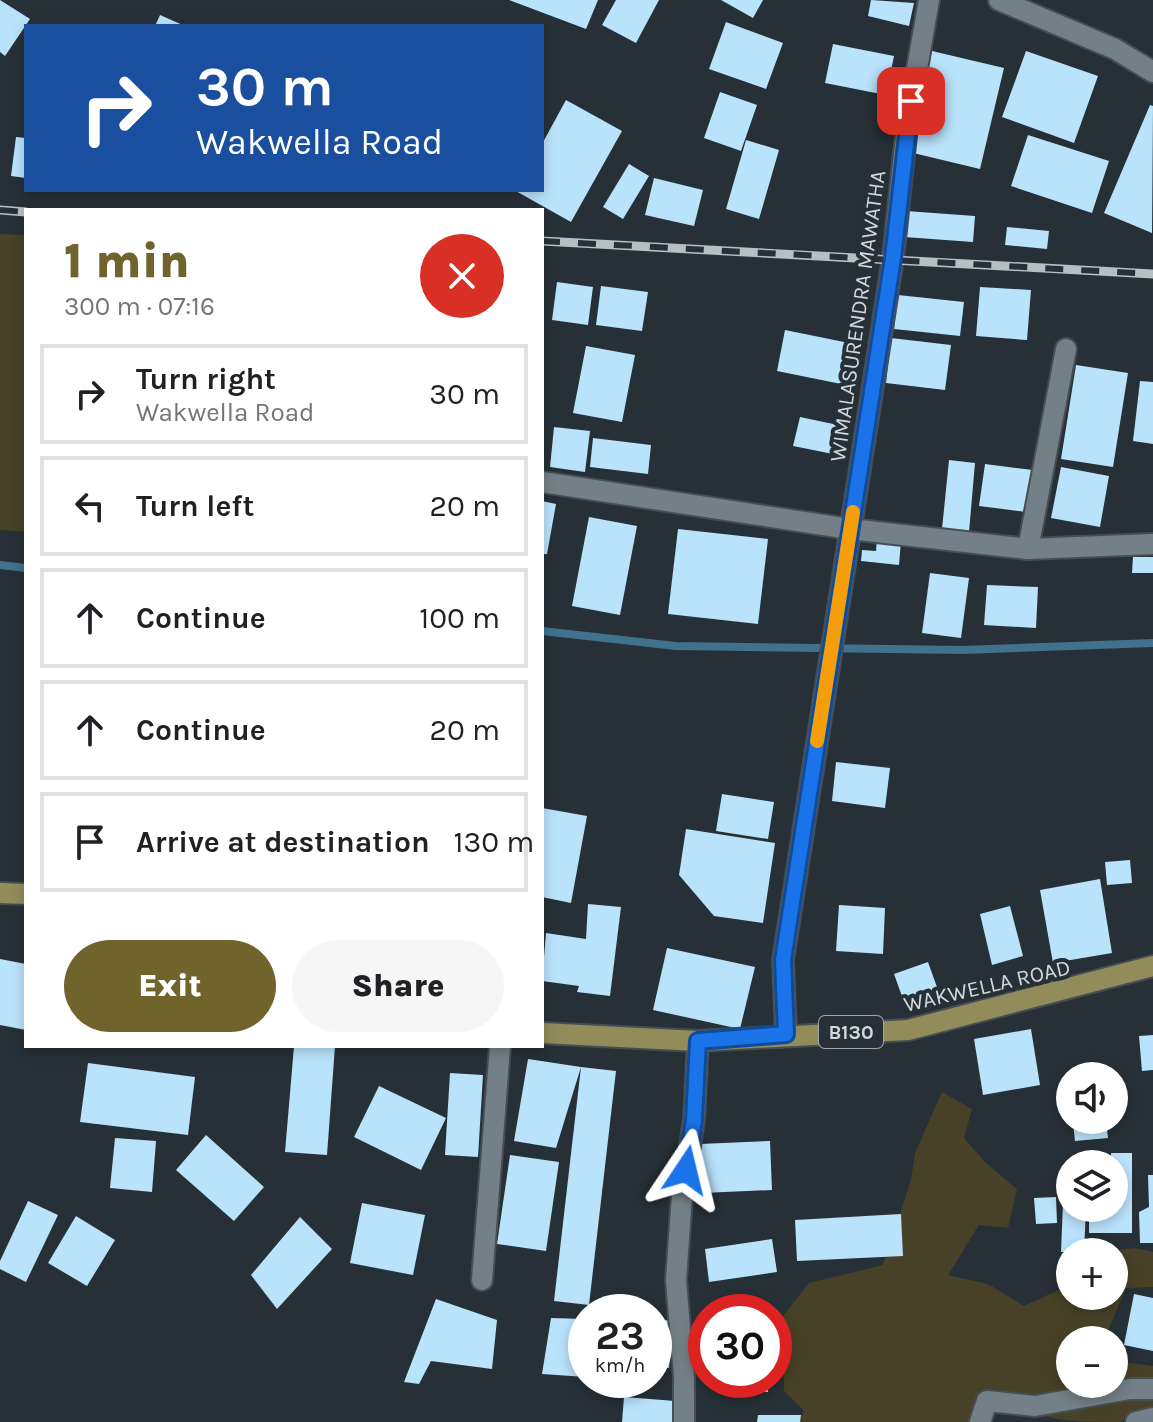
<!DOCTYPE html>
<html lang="en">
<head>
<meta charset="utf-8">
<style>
	body { margin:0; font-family:Karla,sans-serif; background:#f6f6f6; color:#202124; height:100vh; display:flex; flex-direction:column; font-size:30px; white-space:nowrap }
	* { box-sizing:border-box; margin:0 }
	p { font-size:26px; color:#757577 }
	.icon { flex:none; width:44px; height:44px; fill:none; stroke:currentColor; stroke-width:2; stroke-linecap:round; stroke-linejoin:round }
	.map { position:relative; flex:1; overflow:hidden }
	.details { position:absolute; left:24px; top:208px; width:520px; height:840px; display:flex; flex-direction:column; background:#fff; border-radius:0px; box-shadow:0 4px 12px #0003 }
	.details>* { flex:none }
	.hud { position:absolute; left:24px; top:24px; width:520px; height:168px; border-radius:0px; box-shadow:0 4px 12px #0003; background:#1a4fa0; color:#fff; overflow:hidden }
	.fabs { position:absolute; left:1056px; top:1062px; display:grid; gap:16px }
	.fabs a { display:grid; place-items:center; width:72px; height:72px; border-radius:50%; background:#fff; box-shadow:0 4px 12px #0003; font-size:40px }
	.speed { position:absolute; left:568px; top:1294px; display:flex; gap:16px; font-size:40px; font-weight:700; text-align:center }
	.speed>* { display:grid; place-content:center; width:104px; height:104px; border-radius:50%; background:#fff; box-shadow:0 4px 12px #0003; line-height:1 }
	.speed small { font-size:20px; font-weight:400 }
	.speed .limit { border:12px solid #d22; background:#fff; color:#111 }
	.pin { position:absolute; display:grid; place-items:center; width:68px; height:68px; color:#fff; margin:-34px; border-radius:16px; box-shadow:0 4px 12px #0006 }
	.me { position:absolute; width:88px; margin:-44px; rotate:10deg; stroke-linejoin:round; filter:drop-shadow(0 0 6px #0008) }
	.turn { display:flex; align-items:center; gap:28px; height:168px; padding:0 40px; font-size:36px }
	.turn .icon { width:104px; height:104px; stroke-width:2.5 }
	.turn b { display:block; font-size:56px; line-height:68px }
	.round { display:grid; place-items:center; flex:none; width:84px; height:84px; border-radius:42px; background:#f6f6f6 }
	.head { display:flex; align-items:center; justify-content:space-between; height:136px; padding:0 40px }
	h1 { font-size:48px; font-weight:800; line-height:60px; color:#70642c }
	.primary-button { display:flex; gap:16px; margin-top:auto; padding:16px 40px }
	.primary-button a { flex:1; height:92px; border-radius:48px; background:#70642c; color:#fff; font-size:32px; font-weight:800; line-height:92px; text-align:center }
	.primary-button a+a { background:#f6f6f6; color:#202124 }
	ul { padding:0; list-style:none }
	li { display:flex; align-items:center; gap:24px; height:100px; margin:0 16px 12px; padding:0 24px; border:4px solid #e0e0e0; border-radius:0px }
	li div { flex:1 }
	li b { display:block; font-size:30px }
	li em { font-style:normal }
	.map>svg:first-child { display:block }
	.green { fill:#474127 }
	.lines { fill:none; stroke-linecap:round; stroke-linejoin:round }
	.stream { stroke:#40718d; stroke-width:8 }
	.building { fill:#b9e2fb }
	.street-casing { stroke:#464e53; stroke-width:24 }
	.secondary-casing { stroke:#464e53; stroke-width:24 }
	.primary-casing { stroke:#464e53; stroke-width:24 }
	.street { stroke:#748087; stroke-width:20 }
	.secondary { stroke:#748087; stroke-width:20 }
	.primary { stroke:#928b5a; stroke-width:20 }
	.rail-casing { stroke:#b8bfc3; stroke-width:9 }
	.rail { stroke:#263036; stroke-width:6; stroke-dasharray:18; stroke-linecap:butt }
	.route-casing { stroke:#114b97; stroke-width:20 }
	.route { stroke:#1a73e8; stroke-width:14 }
	.slow { stroke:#f59e0b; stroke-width:14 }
	.labels { text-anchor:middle; stroke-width:8; stroke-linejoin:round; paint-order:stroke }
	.shield { fill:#263036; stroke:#9ea6aa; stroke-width:2 }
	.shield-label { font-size:20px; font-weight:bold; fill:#d2d8dc }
	.street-label { font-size:22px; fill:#d2d8dc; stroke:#263036 }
</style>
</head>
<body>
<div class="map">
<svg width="1153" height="1422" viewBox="0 0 1153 1422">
	<rect width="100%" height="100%" fill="#263036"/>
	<path class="green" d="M0 234 26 235V532L0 530Z
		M942 1092 972 1109 964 1138 985 1162 1017 1189 1008 1228 979 1225 948 1275 988 1284 1024 1306 1063 1288 1070 1281V1296H1114V1252H1101L1135 1248 1153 1252V1287L1126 1288 1104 1340H1070V1384H1114V1361L1153 1366V1410L1126 1416 1122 1422C1059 1422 1047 1422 991 1393L979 1422H798L804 1411 784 1391 783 1316 809 1283 883 1265 911 1180 915 1153Z"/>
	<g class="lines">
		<path class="stream" d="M0 565 26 568
			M542 631 676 646 962 650 1153 643"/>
	</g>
	<path class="building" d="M0 0 30 19 5 56 0 52Z
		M509 0H598L586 29Z
		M616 0H659L636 43 602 25Z
		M721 0H763L753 18Z
		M871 0 914 3 909 26 868 16Z
		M160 15 185 26H155Z
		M726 22 783 43 766 89 709 69Z
		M833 44 894 56 886 95 825 83Z
		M932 51 1004 68 980 169 909 152Z
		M1026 51 1098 76 1074 143 1002 117Z
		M720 92 757 105 741 151 704 138Z
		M566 100 622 131 571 222 514 190H542V144Z
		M1150 105 1153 106 1152 233 1104 213Z
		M1028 135 1109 161 1092 213 1011 186Z
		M16 137 26 138V178L11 176Z
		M746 140 779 150 759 219 726 209Z
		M629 164 649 176 623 219 603 207Z
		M654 178 703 190 694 226 645 215Z
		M906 211 975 216 973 242 904 237Z
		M1007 227 1049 231 1047 249 1005 245Z
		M557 282 593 287 588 325 552 320Z
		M601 286 648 292 642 331 596 325Z
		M980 287 1031 290 1027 340 976 336Z
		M898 295 964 302 960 336 894 329Z
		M785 330 854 344 846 385 777 371Z
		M891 338 951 345 945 390 886 383Z
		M586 346 635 355 622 422 573 413Z
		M1076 365 1128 373 1113 467 1061 459Z
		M1140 381 1153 382V444L1133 441Z
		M800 417 838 425 833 454 793 446Z
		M554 427 590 431 585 472 550 467Z
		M593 438 651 445 648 474 590 467Z
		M949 460 975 463 969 532 942 529Z
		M985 464 1033 470 1027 512 979 506Z
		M1061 467 1109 476 1100 527 1051 518Z
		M542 501 556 504 547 554H542Z
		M589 517 637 526 620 615 572 606Z
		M678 529 768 539 758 624 668 614Z
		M877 538 901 541 899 565 861 561 862 550 876 551Z
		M1133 557H1153V573H1132Z
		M930 573 969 578 961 638 922 633Z
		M987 585 1038 587 1036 628 984 625Z
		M836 762 890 768 885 808 832 801Z
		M722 794 774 802 768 839 716 831Z
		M542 808 587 816 571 903 542 897Z
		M686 829 775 843 763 923 714 916 679 875Z
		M1130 860 1132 883 1107 885 1105 862Z
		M1100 879 1112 953 1053 963 1040 890Z
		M588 904 621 907 610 996 577 992 579 986 542 981 546 933 586 939Z
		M839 905 885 908 883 954 836 951Z
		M1010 906 1023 956 992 965 980 914Z
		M667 948 755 967 740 1029 653 1010Z
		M0 959 26 964V1030L0 1025Z
		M928 962 942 1001 908 1013 894 974Z
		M1031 1029 1040 1085 983 1095 974 1039Z
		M1153 1035V1070L1142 1071 1139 1036Z
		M294 1046H335L327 1155 285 1152Z
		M528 1059 581 1067 556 1148 514 1141Z
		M88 1063 195 1077 188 1135 80 1122Z
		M581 1067 616 1071 589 1305 554 1301Z
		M450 1073 483 1075 478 1157 445 1155Z
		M379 1086 446 1118 421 1170 354 1137Z
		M1106 1120 1108 1138 1075 1141 1073 1122Z
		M206 1135 264 1187 234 1221 176 1170Z
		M115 1138 156 1141 152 1192 110 1188Z
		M770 1141 772 1190 702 1193 700 1144Z
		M1111 1153H1132V1233H1089V1208H1114Z
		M510 1155 559 1162 546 1251 497 1244Z
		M1148 1175H1153V1243H1140L1139 1212 1149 1207Z
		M1056 1197 1057 1223 1036 1224 1034 1198Z
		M28 1201 58 1215 26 1282 0 1269V1261Z
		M362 1203 425 1215 413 1275 350 1263Z
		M1063 1203H1070V1208H1086L1084 1252H1061Z
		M901 1214 903 1256 797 1261 795 1220Z
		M76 1216 115 1240 87 1286 48 1263Z
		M300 1217 332 1249 277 1309 251 1275Z
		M772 1239 777 1272 709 1282 705 1249Z
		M1134 1294 1153 1298V1351L1124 1345Z
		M436 1299 497 1320 492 1369 431 1361 419 1384 404 1382Z
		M551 1318 586 1319V1377L542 1374Z
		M654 1319 673 1321 669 1368 654 1367Z
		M739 1380H768V1392H739Z
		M624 1397 675 1401 673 1422H622Z
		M758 1415H801L800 1422H757Z"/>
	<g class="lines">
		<g class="street-casing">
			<path id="street" d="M999 0 1115 49 1153 72
				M542 482 850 529 1028 549 1153 544
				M1028 549 1066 349
				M482 1280 500 1046
				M684 1422V1377L676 1280 682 1195 694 1120 698 1041
				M980 1422 987 1401 1035 1406 1130 1389H1153
				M1136 1422 1153 1418"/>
		</g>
		<g class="secondary-casing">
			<path id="secondary" d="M786 1034 783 960 893 258 907 126 929 0"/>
		</g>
		<g class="primary-casing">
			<path id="primary" d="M0 893 26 894
				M542 1033 698 1041 908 1030 1153 966"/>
		</g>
		<use href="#street" class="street"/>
		<use href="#secondary" class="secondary"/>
		<use href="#primary" class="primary"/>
		<g class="rail-casing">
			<path id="rail" d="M0 210 26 212
				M542 241 1153 274"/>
		</g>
		<use href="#rail" class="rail"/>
	</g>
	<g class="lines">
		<g class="route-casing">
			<path id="route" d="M686 1170 694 1120 698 1041 786 1034 783 960 893 258 911 101"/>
		</g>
		<use href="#route" class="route"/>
		<path class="slow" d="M817 741 853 512"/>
	</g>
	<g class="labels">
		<rect class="shield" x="819" y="1016" width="64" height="32" rx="6"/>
		<g class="shield-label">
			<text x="851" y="1039">B130</text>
		</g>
		<g class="street-label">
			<text transform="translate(857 316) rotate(-82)" y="8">WIMALASURENDRA MAWATHA</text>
			<text transform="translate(987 985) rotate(-13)" y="8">WAKWELLA ROAD</text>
		</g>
	</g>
</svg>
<div class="fabs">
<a><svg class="icon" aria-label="sound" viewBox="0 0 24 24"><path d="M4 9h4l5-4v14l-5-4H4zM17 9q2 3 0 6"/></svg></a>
<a><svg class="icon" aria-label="layers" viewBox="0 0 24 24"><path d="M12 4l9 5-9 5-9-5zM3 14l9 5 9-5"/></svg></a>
<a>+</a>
<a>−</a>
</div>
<div class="speed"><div>23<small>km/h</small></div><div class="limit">30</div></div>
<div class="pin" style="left:911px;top:101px;background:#d93025"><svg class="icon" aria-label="arrive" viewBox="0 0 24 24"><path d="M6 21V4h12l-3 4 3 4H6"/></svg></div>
<svg class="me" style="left:686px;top:1170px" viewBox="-20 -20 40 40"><path d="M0-17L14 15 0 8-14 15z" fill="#1a73e8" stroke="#fff" stroke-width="4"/></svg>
<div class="hud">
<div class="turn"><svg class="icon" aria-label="right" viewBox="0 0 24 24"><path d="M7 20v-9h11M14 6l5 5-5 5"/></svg><div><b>30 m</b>Wakwella Road</div></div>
</div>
<section class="details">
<div class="head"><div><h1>1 min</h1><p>300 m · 07:16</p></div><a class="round" style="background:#d93025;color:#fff"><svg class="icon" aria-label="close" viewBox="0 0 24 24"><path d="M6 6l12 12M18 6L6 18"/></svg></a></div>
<ul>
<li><svg class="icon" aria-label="right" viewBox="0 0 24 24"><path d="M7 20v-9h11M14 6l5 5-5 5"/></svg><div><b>Turn right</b><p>Wakwella Road</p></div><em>30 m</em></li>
<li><svg class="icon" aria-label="left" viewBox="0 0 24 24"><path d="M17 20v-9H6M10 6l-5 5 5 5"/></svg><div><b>Turn left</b></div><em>20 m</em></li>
<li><svg class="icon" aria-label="ahead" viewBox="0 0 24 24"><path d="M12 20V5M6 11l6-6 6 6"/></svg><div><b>Continue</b></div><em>100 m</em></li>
<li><svg class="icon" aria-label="ahead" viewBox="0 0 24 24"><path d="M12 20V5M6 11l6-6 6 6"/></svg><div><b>Continue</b></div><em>20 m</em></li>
<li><svg class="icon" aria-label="arrive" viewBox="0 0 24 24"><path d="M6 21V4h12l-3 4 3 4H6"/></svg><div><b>Arrive at destination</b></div><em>130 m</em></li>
</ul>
<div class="primary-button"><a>Exit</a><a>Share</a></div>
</section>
</div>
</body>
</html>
